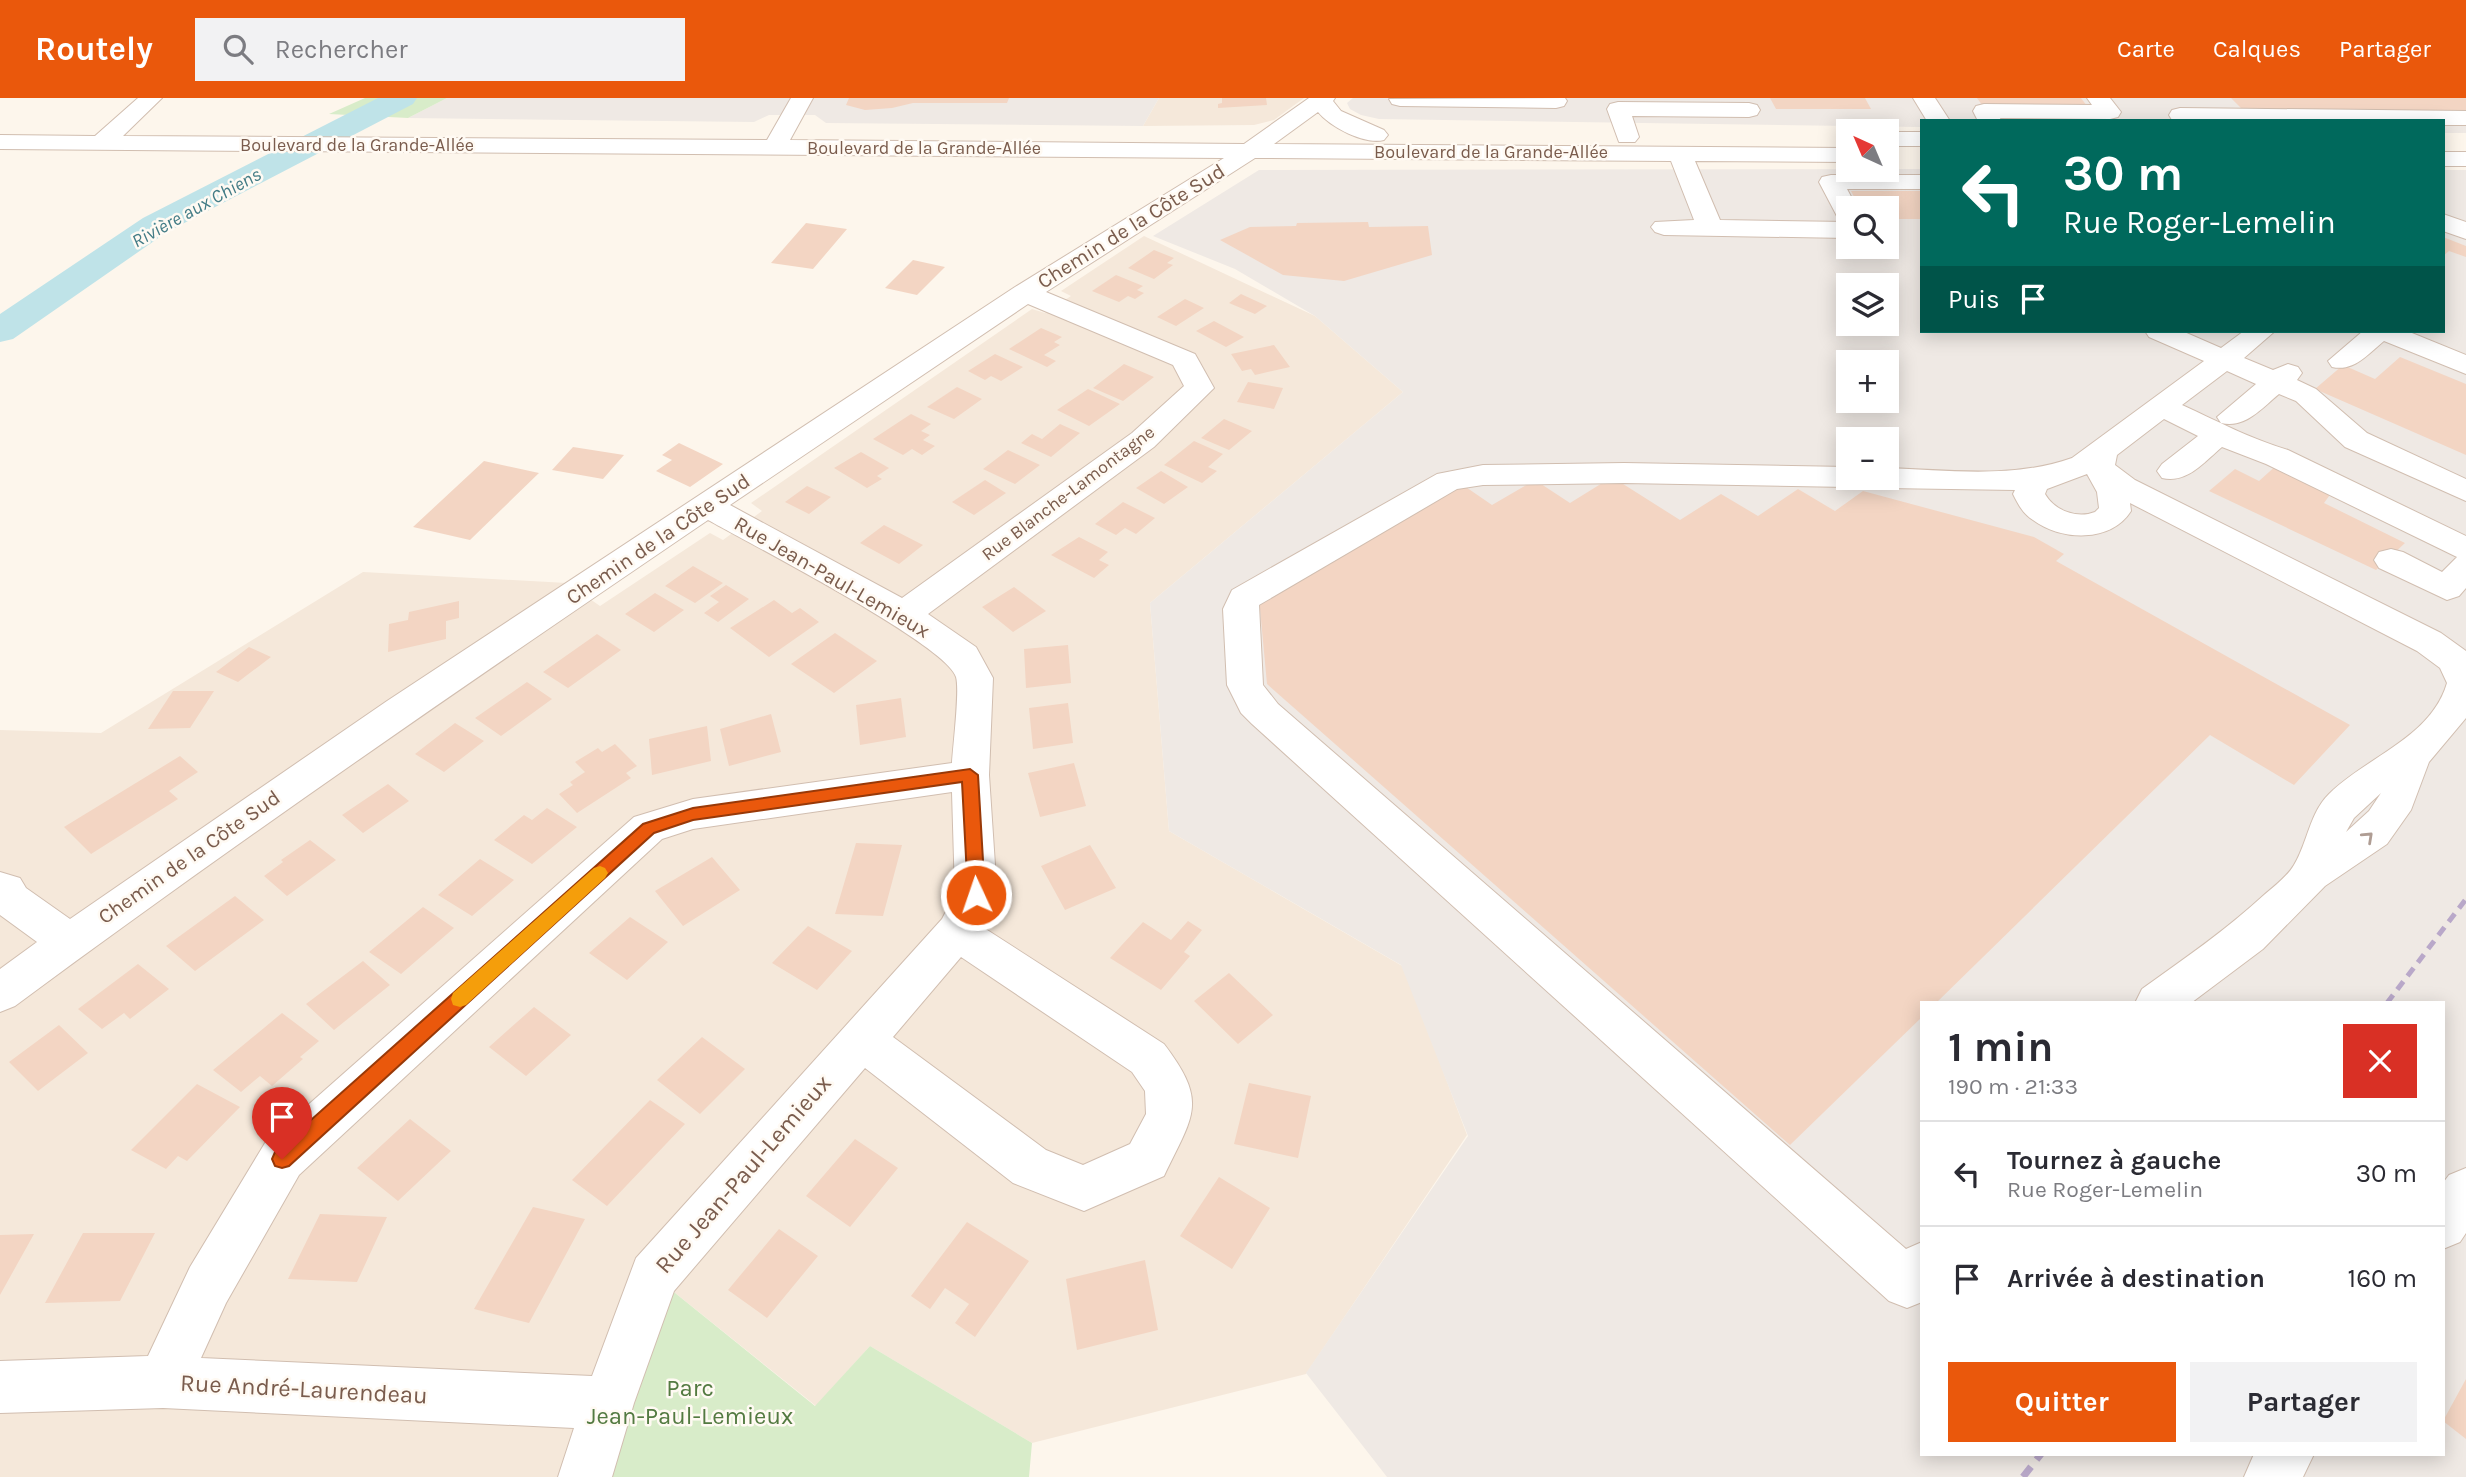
<!DOCTYPE html>
<html lang="fr">
<head>
<meta charset="utf-8">
<style>
	body { margin:0; font-family:Karla,sans-serif; background:#f2f2f3; color:#2b2b33; height:100vh; display:flex; flex-direction:column; font-size:26px; white-space:nowrap }
	* { box-sizing:border-box; margin:0 }
	p { font-size:23px; color:#7c7c81 }
	.icon { flex:none; width:38px; height:38px; fill:none; stroke:currentColor; stroke-width:2; stroke-linecap:round; stroke-linejoin:round }
	.map { position:relative; flex:1; overflow:hidden }
	.details { position:absolute; left:1920px; top:903px; width:525px; height:455px; display:flex; flex-direction:column; background:#fff; border-radius:0px; box-shadow:0 4px 18px #0003 }
	.details>* { flex:none }
	.guide { position:absolute; left:1920px; top:21px; width:525px; height:214px; border-radius:0px; box-shadow:0 4px 18px #0003; background:#00695c; color:#fff; overflow:hidden }
	.needle { width:46px; rotate:316deg }
	.controls { position:absolute; left:1836px; top:21px; display:grid; gap:14px }
	.controls a { display:grid; place-items:center; width:63px; height:63px; border-radius:0px; background:#fff; box-shadow:0 4px 18px #0003; font-size:35px }
	.pin { position:absolute; display:grid; place-items:center; width:60px; height:60px; color:#fff; margin:-72px -30px; border-radius:50% 50% 50% 0; rotate:-45deg; box-shadow:0 0 7px #0007 }
	.pin .icon { rotate:45deg }
	.me { position:absolute; width:77px; margin:-38px; rotate:357deg; stroke-linejoin:round; filter:drop-shadow(0 0 5px #0008) }
	.turn { display:flex; align-items:center; gap:24px; height:147px; padding:0 28px; font-size:32px }
	.turn .icon { width:91px; height:91px; stroke-width:2.5 }
	.turn b { display:block; font-size:49px; line-height:60px }
	.then { display:flex; align-items:center; height:66px; padding:0 28px; background:#0003; gap:14px; font-size:26px }
	.round { display:grid; place-items:center; flex:none; width:74px; height:74px; border-radius:0px; background:#f2f2f3 }
	.head { display:flex; align-items:center; justify-content:space-between; height:119px; padding:0 28px }
	h1 { font-size:42px; font-weight:700; line-height:52px }
	.button { display:flex; gap:14px; margin-top:auto; padding:14px 28px }
	.button a { flex:1; height:80px; border-radius:0px; background:#ea580c; color:#fff; font-size:28px; font-weight:700; line-height:80px; text-align:center }
	.button a+a { background:#f2f2f3; color:#2b2b33 }
	ul { padding:0; list-style:none }
	li { display:flex; align-items:center; gap:21px; height:105px; padding:0 28px; border-top:2px solid #e1e1e2 }
	li div { flex:1 }
	li b { display:block; font-size:26px }
	li em { font-style:normal }
	header { display:flex; align-items:center; gap:42px; box-sizing:border-box; height:98px; padding:0 35px; background:#ea580c; color:#fff }
	header strong { font-size:33px }
	nav { display:flex; gap:38px; margin-inline-start:auto; font-size:24px }
	.search { width:490px; height:63px; background:#f2f2f3; display:flex; align-items:center; gap:18px; box-sizing:border-box; padding:0 24px; border-radius:0px; color:#7c7c81; font-size:26px }
	.map>svg:first-child { display:block }
	.residential { fill:#f5e8da }
	.industrial { fill:#efe9e4; fill-rule:evenodd }
	.green { fill:#d8ecc9 }
	.lines { fill:none; stroke-linecap:round; stroke-linejoin:round }
	.river { fill:#bfe3e8; fill-rule:evenodd }
	.building { fill:#f3d5c3 }
	.minor-casing { stroke:#d1beb0; stroke-width:2 }
	.minor { fill:#fff; fill-rule:evenodd }
	.rail-far1 { stroke:#b9a8c9; stroke-width:5; stroke-dasharray:10 7; stroke-linecap:butt }
	.rail { stroke:#b9a8c9; stroke-width:7; stroke-dasharray:13 9; stroke-linecap:butt }
	.oneway { stroke:#af9d94 }
	.route { fill:#ea580c; stroke:#983908; stroke-width:2 }
	.slow { fill:#f59e0b }
	.labels { text-anchor:middle; stroke-width:5; stroke-linejoin:round; paint-order:stroke }
	.far-street-label { font-size:18px; fill:#7a5c4d; stroke:#fffaf3 }
	.far-water-label { font-size:19px; font-style:italic; fill:#437c86; stroke:#fffaf3 }
	.street-label { font-size:21px; fill:#7a5c4d; stroke:#fffaf3 }
	.near-street-label { font-size:24px; fill:#7a5c4d; stroke:#fffaf3 }
	.near-park-label { font-size:24px; fill:#537a41; stroke:#fffaf3 }
</style>
</head>
<body>
<header>
<strong>Routely</strong>
<div class="search"><svg class="icon" aria-label="search" viewBox="0 0 24 24"><circle cx="10" cy="10" r="6"/><path d="M15 15l6 6"/></svg>Rechercher</div>
<nav><a>Carte</a><a>Calques</a><a>Partager</a></nav>
</header>
<div class="map">
<svg width="2466" height="1379" viewBox="0 0 2466 1379">
	<rect width="100%" height="100%" fill="#fdf6ec"/>
	<path class="residential" d="M1159 0H1304L1274 22 1254 27 1143 28Z
		M1144 138 1315 218 1403 294 1150 505 1169 733 1404 869 1467 1037 1306 1276 1032 1345 870 1248 816 1308 654 1178 585 1379H0V632L101 635 363 474 567 485 600 508 710 435 723 442 762 413 751 405 1032 211 1045 215 1071 198 1061 193Z"/>
	<path class="industrial" d="M447 0H1159L1143 28 826 25 815 17H769L754 24 408 20Z
		M1353 0H2466V35H2443V23H1922L1921 29 1379 21 1361 17 1350 11 1347 5Z
		M1921 71 1922 233H2443V72H2466V1379H1387L1306 1275 1468 1038 1401 867 1169 733 1150 505 1403 294 1315 218 1235 171 1153 138 1259 72ZM1848 110H1886V149H1848ZM1848 187H1886V226H1848ZM1848 264H1886V303H1848ZM1848 341H1886V380H1848ZM1922 905H2443V1356H1922Z"/>
	<path class="green" d="M365 0H447L408 20 329 16Z
		M654 1178 815 1308 870 1248 1032 1345 1029 1379H584Z"/>
	<g class="lines">
		<path class="river" d="M378 0H417L413 6 167 134 13 241 0 244V216L143 120Z"/>
	</g>
	<path class="building" d="M849 0H1009L1007 5H913L892 10 865 12 846 7Z
		M1222 0H1266L1267 7 1218 10V6L1222 5Z
		M1770 0H1865L1871 11H1776Z
		M1977 0H2081L2087 8 1982 7Z
		M2231 0H2466V15L2244 13Z
		M1851 93H1922V121H1886V110H1860Z
		M1368 124 1369 129 1428 128 1432 157 1344 183 1283 177 1220 142 1250 129 1296 128 1297 125Z
		M806 125 847 131 813 171 771 165Z
		M2443 139 2466 148V159L2449 153 2443 158Z
		M1154 152 1174 160 1167 165 1173 167 1154 181 1128 170Z
		M913 162 945 169 917 197 885 190Z
		M1116 177 1143 188 1137 192 1144 195 1135 201 1128 198 1119 204 1092 193Z
		M1241 196 1267 208 1255 216 1229 205Z
		M1185 201 1204 210 1176 228 1157 219Z
		M1214 223 1244 239 1226 249 1196 233Z
		M1041 230 1062 239 1054 244 1060 247 1044 257 1056 263 1047 269 1009 251Z
		M1274 247 1290 269 1255 277 1251 271 1242 273 1231 256Z
		M995 256 1023 269 1001 283 991 278 985 282 968 273Z
		M2400 259 2466 286V357L2315 291 2343 267 2375 281Z
		M1124 266 1154 279 1123 303 1093 290Z
		M1248 284 1283 290 1274 311 1237 304Z
		M957 289 982 301 954 321 927 309Z
		M1088 291 1120 306 1089 328 1057 312Z
		M911 316 931 326 921 333 930 337 923 342 935 348 922 357 912 351 903 357 873 341Z
		M1224 321 1252 333 1229 352 1201 340Z
		M1060 326 1080 335 1051 359 1021 345 1032 336 1042 341Z
		M1194 343 1223 356 1208 369 1217 373 1202 385 1164 367Z
		M679 345 723 366 690 389 656 373 672 362 662 357Z
		M573 349 624 357 603 381 552 372Z
		M1008 352 1040 367 1015 386 983 371Z
		M861 354 889 370 877 378 882 381 867 390 834 370Z
		M484 363 539 375 470 442 413 429Z
		M2279 365 2335 390 2324 405 2405 445 2376 472 2209 393 2235 371 2259 383Z
		M1161 373 1188 389 1164 406 1136 390Z
		M1612 379 1680 422 1721 396 1758 418 1798 391 1835 413 1863 393 2034 439 2064 456 2056 463 2350 627 2294 687 2210 637 1936 905H1922V919L1790 1047 1267 586 1259 500 1460 385 1492 407 1535 382 1570 405Z
		M985 382 1006 395 974 417 952 404Z
		M807 388 831 399 809 416 785 404Z
		M1123 404 1155 420 1136 436 1125 430 1116 437 1095 426Z
		M884 427 923 447 899 466 860 445Z
		M1079 439 1108 454 1099 462 1109 467 1094 480 1051 457Z
		M693 468 723 485 695 505 665 488Z
		M726 487 749 501 718 524 704 515 719 504 710 498Z
		M1014 489 1046 513 1013 534 982 509Z
		M655 495 684 512 654 534 625 516Z
		M774 502 792 515 800 510 819 524 769 559 730 530Z
		M459 503V520L446 523V541L388 554 389 526 408 522 409 514Z
		M835 535 877 563 834 595 791 566Z
		M597 536 621 552 568 590 543 574Z
		M1068 547 1071 585 1026 590 1024 551Z
		M249 549 271 559 238 584 216 574Z
		M527 584 552 601 501 638 475 620Z
		M173 593H214L190 630 148 631Z
		M901 600 906 639 860 647 856 607Z
		M1068 605 1073 645 1033 651 1029 610Z
		M771 616 781 654 729 668 720 631Z
		M455 625 484 643 444 674 415 656Z
		M707 628 711 663 652 677 649 641Z
		M615 646 637 668 626 675 631 680 577 715 559 696 573 687 570 684 585 674 575 664 598 650 602 654Z
		M180 658 198 674 169 693 178 701 91 756 64 729Z
		M1074 665 1086 708 1040 719 1028 675Z
		M388 686 409 703 363 735 342 717Z
		M547 710 577 729 532 766 494 742 524 717 532 722Z
		M310 742 336 762 287 798 264 778 283 764 281 762Z
		M856 745 902 747 883 818 835 816Z
		M1090 747 1116 790 1065 812 1041 768Z
		M712 759 740 792 683 828 655 793Z
		M480 761 514 782 472 818 438 797Z
		M235 798 264 822 195 873 166 848Z
		M423 809 454 830 401 876 369 854Z
		M630 819 668 844 627 882 589 855Z
		M1188 823 1202 832 1184 854 1190 858 1161 892 1110 860 1143 824 1171 842Z
		M808 828 852 853 817 892 772 865Z
		M363 863 390 887 334 932 306 906Z
		M138 866 169 891 130 921 124 915 102 931 78 911Z
		M1229 875 1273 917 1238 946 1194 903Z
		M534 909 571 937 526 978 489 949Z
		M282 915 319 943 300 959 303 961 272 988 260 978 241 994 213 972Z
		M59 927 88 955 38 993 9 964Z
		M702 939 745 971 700 1016 657 982Z
		M1249 985 1311 998 1298 1060 1234 1046Z
		M197 986 240 1009 187 1063 178 1058 166 1071 131 1052Z
		M650 1002 685 1026 607 1108 572 1082Z
		M410 1021 451 1053 398 1103 357 1070Z
		M855 1041 898 1070 850 1129 806 1098Z
		M1219 1079 1270 1110 1232 1171 1180 1138Z
		M533 1109 585 1121 529 1225 474 1211Z
		M320 1116 387 1119 357 1184 288 1181Z
		M967 1124 1029 1163 975 1239 955 1225 969 1206 945 1190 930 1211 911 1198Z
		M779 1131 818 1158 767 1220 728 1192Z
		M83 1135H155L120 1203 45 1205Z
		M34 1136 0 1197V1137Z
		M1145 1162 1158 1232 1077 1252 1066 1181Z
		M2466 1281V1341L2443 1323Z"/>
	<g class="lines">
		<g class="minor-casing">
			<path id="minor" d="M138 0H162L123 38 767 42 791 0H813L790 42 1244 46 1309 0H1335L1333 3 1341 13 1384 32 1388 37 1384 42C1365 47 1330 29 1318 14L1274 46 1848 50V64L1695 63 1720 122 1847 124 1839 122 1819 84 1822 79 1831 77H1922V91H1847L1857 110H1848V140L1664 137 1655 134 1651 129 1655 124 1694 122 1671 63 1255 60 1046 194 1195 256 1214 290 1154 349 928 516 976 549 993 580 989 677 997 797 981 828 1164 946C1209 1005 1193 1017 1164 1078L1084 1113 1013 1085 865 970 674 1193 634 1305 612 1379H558L574 1330 163 1310 0 1315V1263L148 1258 190 1169 265 1045 634 719 693 701 952 665C953 648 960 592 956 579 947 547 747 444 708 422 474 581 242 740 15 908L0 914V871L37 844 0 817V774L20 780 26 790 70 821 387 603 1015 189 1224 60 0 51V37L95 38ZM1028 206 1173 267 1184 288 1132 335 902 500 730 407ZM952 694 955 796 942 821 636 1160 592 1278 201 1260 226 1205 299 1077 662 741 693 731ZM961 859 1132 974 1145 993 1146 1016 1130 1046 1083 1067 1046 1052 893 939Z
				M1565 0 1567 3 1564 8 1556 10 1400 8 1392 6 1389 1Z
				M1913 0H1935L1950 23H1927Z
				M2087 0H2110L2121 14 2118 19 2110 21 2000 20 2001 23H1978L1973 13 1976 8 1984 6 2092 7Z
				M1618 4 1749 5 1757 7 1760 12 1757 17 1749 19 1632 18 1639 39 1635 44H1619L1607 11 1610 6Z
				M2180 10 2466 13V27H2443V23L2172 22 2169 17 2172 12Z
				M1886 34H1922V48H1886Z
				M2443 54H2466V68H2443Z
				M2443 116 2466 124V141L2443 133Z
				M2145 233H2182L2221 250 2244 233H2275L2244 260 2273 272 2288 266 2298 269 2302 275 2297 282 2316 291 2367 335 2466 381V403L2345 349 2296 303 2279 296C2262 310 2245 331 2221 325L2217 319 2256 286 2227 273 2182 307C2217 323 2251 341 2288 352L2466 438V490L2459 498 2447 502 2379 470 2374 462 2379 454 2391 451 2403 454 2442 474 2457 459 2266 366 2222 349C2204 364 2187 386 2162 380L2157 373 2162 366 2198 338 2164 321 2117 357 2115 367 2135 382 2441 535 2466 553V620L2429 664 2411 712 2387 746 2325 788 2263 851 2191 905H2135L2142 891C2184 861 2226 832 2264 797 2274 788 2287 779 2294 767 2308 744 2309 716 2329 696 2366 659 2431 640 2447 585L2440 570 2417 553 2130 405 2131 413C2111 445 2061 443 2033 422 2023 416 2018 406 2013 396L2015 392 1886 390 1875 387 1870 380H1886V370C1948 372 2013 381 2072 360L2204 263 2149 239ZM2087 376 2097 394 2099 410 2095 414C2077 421 2055 413 2045 396L2047 391ZM2381 695 2369 713 2346 734 2354 720Z
				M2363 233H2407L2466 257V276L2384 243C2368 256 2354 274 2332 269L2328 263Z
				M1624 365 1848 369V380H1863L1859 386 1848 389 1624 385 1483 387 1457 391 1259 507 1263 587 1278 606 1906 1151 1922 1144V1204L1907 1210 1889 1203 1252 626 1241 615 1227 587 1223 511 1232 492 1437 376 1483 367Z
				M2466 1070V1135L2460 1144 2443 1151V1085L2449 1077Z
				M2254 1356H2314L2303 1379H2244Z"/>
		</g>
		<use href="#minor" class="minor"/>
		<path class="rail-far1" d="M2387 905 2466 801"/>
		<path class="rail" d="M2023 1379 2041 1356"/>
	</g>
	<defs><path id="oneway-chevron" d="M-2-3.5L2.5 0L-2 3.5" fill="none" stroke-width="1.6" stroke-linecap="round" stroke-linejoin="round" transform="scale(1.75)"/></defs>
	<use class="oneway" href="#oneway-chevron" transform="translate(2368 739) rotate(-43)"/>
	<path class="route" d="M970 671 978 677 985 797 982 802H970L968 797 962 684 693 722 654 735 289 1068 282 1070 275 1068 272 1061 275 1054 643 726 693 710Z"/>
	<path class="slow" d="M600 768 605 770 608 775 605 780 466 907 460 909 453 907 451 901 453 895 594 770Z"/>
	<g class="labels">
		<g class="far-street-label">
			<text x="357" y="53">Boulevard de la Grande-Allée</text>
			<text x="924" y="56">Boulevard de la Grande-Allée</text>
			<text x="1491" y="60">Boulevard de la Grande-Allée</text>
			<text transform="translate(1068 395) rotate(-37)" y="6">Rue Blanche-Lamontagne</text>
		</g>
		<g class="far-water-label">
			<text transform="translate(196 109) rotate(-29)" y="7">Rivière aux Chiens</text>
		</g>
		<g class="street-label">
			<text transform="translate(1131 128) rotate(-32)" y="7">Chemin de la Côte Sud</text>
			<text transform="translate(658 441) rotate(-34)" y="7">Chemin de la Côte Sud</text>
			<text transform="translate(832 479) rotate(30)" y="7">Rue Jean-Paul-Lemieux</text>
			<text transform="translate(189 759) rotate(-35)" y="7">Chemin de la Côte Sud</text>
		</g>
		<g class="near-street-label">
			<text transform="translate(743 1076) rotate(-49)" y="8">Rue Jean-Paul-Lemieux</text>
			<text transform="translate(304 1291) rotate(3)" y="8">Rue André-Laurendeau</text>
		</g>
		<g class="near-park-label">
			<text x="690" y="1298">Parc<tspan x="690" dy="28">Jean-Paul-Lemieux</tspan></text>
		</g>
	</g>
</svg>
<div class="controls">
<a><svg class="needle" viewBox="-14 -14 28 28"><path d="M0-13l5 13h-10z" fill="#e53935"/><path d="M0 13l5-13h-10z" fill="#7c7c81"/></svg></a>
<a><svg class="icon" aria-label="search" viewBox="0 0 24 24"><circle cx="10" cy="10" r="6"/><path d="M15 15l6 6"/></svg></a>
<a><svg class="icon" aria-label="layers" viewBox="0 0 24 24"><path d="M12 4l9 5-9 5-9-5zM3 14l9 5 9-5"/></svg></a>
<a>+</a>
<a>−</a>
</div>
<div class="pin" style="left:282px;top:1061px;background:#d93025"><svg class="icon" aria-label="arrive" viewBox="0 0 24 24"><path d="M6 21V4h12l-3 4 3 4H6"/></svg></div>
<svg class="me" style="left:976px;top:797px" viewBox="-20 -20 40 40"><circle r="17" fill="#ea580c" stroke="#fff" stroke-width="3"/><path d="M0-11L8 9 0 5-8 9z" fill="#fff"/></svg>
<div class="guide">
<div class="turn"><svg class="icon" aria-label="left" viewBox="0 0 24 24"><path d="M17 20v-9H6M10 6l-5 5 5 5"/></svg><div><b>30 m</b>Rue Roger-Lemelin</div></div>
<div class="then">Puis<svg class="icon" aria-label="arrive" viewBox="0 0 24 24"><path d="M6 21V4h12l-3 4 3 4H6"/></svg></div>
</div>
<section class="details">
<div class="head"><div><h1>1 min</h1><p>190 m · 21:33</p></div><a class="round" style="background:#d93025;color:#fff"><svg class="icon" aria-label="close" viewBox="0 0 24 24"><path d="M6 6l12 12M18 6L6 18"/></svg></a></div>
<ul>
<li><svg class="icon" aria-label="left" viewBox="0 0 24 24"><path d="M17 20v-9H6M10 6l-5 5 5 5"/></svg><div><b>Tournez à gauche</b><p>Rue Roger-Lemelin</p></div><em>30 m</em></li>
<li><svg class="icon" aria-label="arrive" viewBox="0 0 24 24"><path d="M6 21V4h12l-3 4 3 4H6"/></svg><div><b>Arrivée à destination</b></div><em>160 m</em></li>
</ul>
<div class="button"><a>Quitter</a><a>Partager</a></div>
</section>
</div>
</body>
</html>
